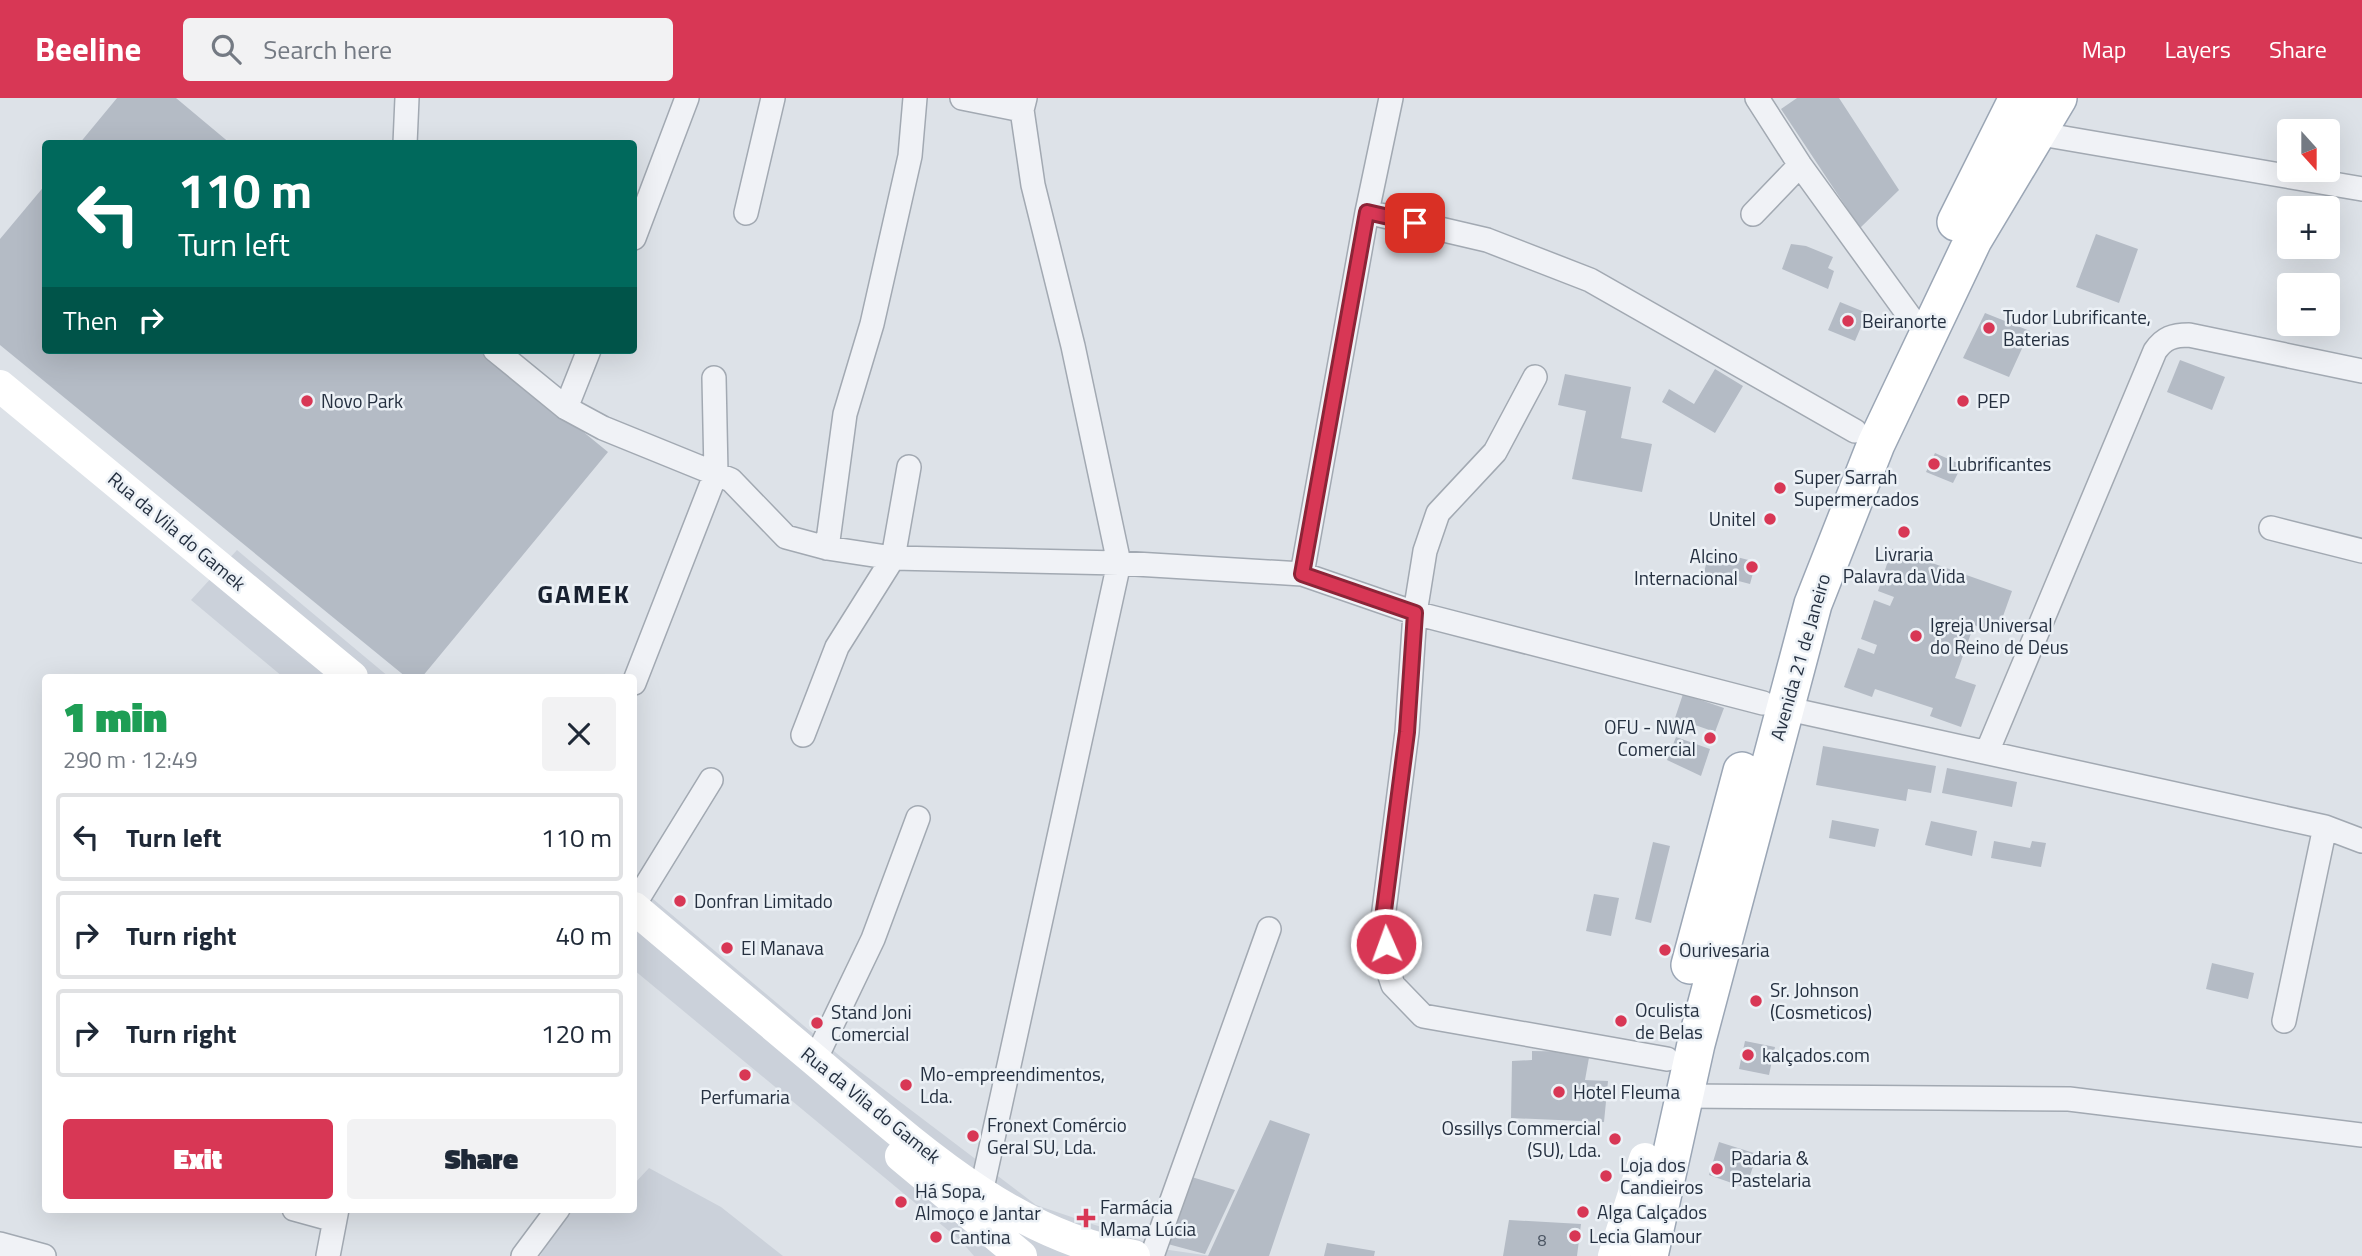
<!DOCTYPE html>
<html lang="en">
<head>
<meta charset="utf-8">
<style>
	body { margin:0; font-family:"Titillium Web",sans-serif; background:#f2f2f3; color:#1f2937; height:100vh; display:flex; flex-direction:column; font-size:26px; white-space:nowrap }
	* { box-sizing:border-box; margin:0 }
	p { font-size:23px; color:#747a83 }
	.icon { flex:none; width:38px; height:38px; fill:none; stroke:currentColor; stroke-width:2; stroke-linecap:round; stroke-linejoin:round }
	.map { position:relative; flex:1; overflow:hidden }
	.details { position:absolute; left:42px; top:576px; width:595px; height:539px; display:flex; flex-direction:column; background:#fff; border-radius:7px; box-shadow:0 7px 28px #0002 }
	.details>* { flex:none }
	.guide { position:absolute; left:42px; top:42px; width:595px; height:214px; border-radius:7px; box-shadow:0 7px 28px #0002; background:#00695c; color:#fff; overflow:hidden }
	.needle { width:46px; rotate:159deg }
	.fabs { position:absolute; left:2277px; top:21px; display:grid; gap:14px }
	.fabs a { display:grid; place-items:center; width:63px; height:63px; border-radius:7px; background:#fff; box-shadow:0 7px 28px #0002; font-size:35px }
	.pin { position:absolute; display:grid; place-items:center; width:60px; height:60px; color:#fff; margin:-30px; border-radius:14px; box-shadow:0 4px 10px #0006 }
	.me { position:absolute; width:77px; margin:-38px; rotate:358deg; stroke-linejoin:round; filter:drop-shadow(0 0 5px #0008) }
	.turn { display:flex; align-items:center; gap:24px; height:147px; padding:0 21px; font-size:32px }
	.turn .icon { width:91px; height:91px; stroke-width:2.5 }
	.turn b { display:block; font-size:49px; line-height:60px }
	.then { display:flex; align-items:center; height:66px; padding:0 21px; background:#0003; gap:14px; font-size:26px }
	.round { display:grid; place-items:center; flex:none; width:74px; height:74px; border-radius:7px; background:#f2f2f3 }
	.head { display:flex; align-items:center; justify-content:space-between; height:119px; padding:0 21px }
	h1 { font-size:42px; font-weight:800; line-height:52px; color:#1e9e55 }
	.cta { display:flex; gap:14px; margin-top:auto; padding:14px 21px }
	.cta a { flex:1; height:80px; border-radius:7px; background:#d83755; color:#fff; font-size:28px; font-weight:800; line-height:80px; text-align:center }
	.cta a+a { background:#f2f2f3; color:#1f2937 }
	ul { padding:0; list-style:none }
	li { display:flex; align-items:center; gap:21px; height:88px; margin:0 14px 10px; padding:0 7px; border:4px solid #e0e1e3; border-radius:7px }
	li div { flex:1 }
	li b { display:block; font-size:26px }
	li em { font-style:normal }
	header { display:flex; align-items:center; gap:42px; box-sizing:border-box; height:98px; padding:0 35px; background:#d83755; color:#fff }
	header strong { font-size:33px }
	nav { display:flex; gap:38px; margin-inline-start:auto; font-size:24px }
	.search { width:490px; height:63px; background:#f2f2f3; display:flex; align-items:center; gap:18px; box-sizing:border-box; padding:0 24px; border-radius:7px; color:#747a83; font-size:26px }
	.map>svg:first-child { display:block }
	.built { fill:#cbd1da }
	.building { fill:#b4bbc5 }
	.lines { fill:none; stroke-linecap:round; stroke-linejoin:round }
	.minor-casing { stroke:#a2a9b2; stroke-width:26 }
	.primary-casing { stroke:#9ba6b5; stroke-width:40 }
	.minor { stroke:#f0f2f6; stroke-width:23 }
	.secondary { stroke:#fff; stroke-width:32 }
	.primary { stroke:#fff; stroke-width:37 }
	.route-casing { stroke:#8c2437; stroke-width:18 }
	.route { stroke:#d83755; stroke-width:12 }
	.poi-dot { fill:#d83755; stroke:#ecf1f6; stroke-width:2.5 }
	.labels { text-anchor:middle; stroke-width:5; stroke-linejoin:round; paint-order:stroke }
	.number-label { font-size:16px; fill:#495361 }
	.poi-label { font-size:19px; fill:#253040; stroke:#ecf1f6; text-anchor:start }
	.street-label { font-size:19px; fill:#253040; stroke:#ecf1f6 }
	.district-label { font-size:26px; font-weight:bold; letter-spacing:2px; fill:#182130; stroke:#ecf1f6 }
</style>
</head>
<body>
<header>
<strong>Beeline</strong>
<div class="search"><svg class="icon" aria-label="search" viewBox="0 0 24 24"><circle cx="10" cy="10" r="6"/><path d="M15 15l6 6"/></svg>Search here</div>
<nav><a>Map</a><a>Layers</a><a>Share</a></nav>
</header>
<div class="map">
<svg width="2362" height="1158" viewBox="0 0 2362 1158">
	<rect width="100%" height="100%" fill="#dde2e8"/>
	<path class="built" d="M237 452 389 579H283L191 502Z
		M634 785 841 959 1036 1107 1169 1152 1211 1158H974L961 1143 634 872Z
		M649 1070 721 1109 783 1158H540L567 1111H634V1086Z"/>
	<path class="building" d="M117 0H176L231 46H79Z
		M1797 0H1839L1899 92 1860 130 1781 11Z
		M46 86V252H483L608 354 422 579H406L0 247V141Z
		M2096 136 2138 151 2119 205 2076 189Z
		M1791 146 1806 148 1833 159 1828 170 1834 173 1828 191 1782 171Z
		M1840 204 1867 215 1855 243 1828 232Z
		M1985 215 2030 233 2009 279 1963 260Z
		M2180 262 2225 279 2212 312 2167 294Z
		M1715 271 1743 288 1715 335 1662 304 1669 291 1694 306Z
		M1565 276 1631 289 1621 340 1652 346 1642 394 1572 381 1586 313 1558 307Z
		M1935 355 1962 367 1953 385 1926 374Z
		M1892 451 2012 493 1997 535 1974 527 1955 580 1976 587 1961 629 1930 618 1933 610 1875 591 1872 599 1844 589 1858 550 1874 556 1877 547 1861 541 1874 502 1890 508 1894 499 1878 493Z
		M1710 452 1756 464 1750 486 1704 474Z
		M1683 596 1724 610 1715 634 1675 620Z
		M1676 639 1710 651 1701 678 1667 662Z
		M1823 648 1936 668 1931 695 1908 691 1906 703 1816 687Z
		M1947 670 2017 684 2012 709 1942 695Z
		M1832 722 1879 731 1875 749 1829 740Z
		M1931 723 1977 733 1972 758 1925 747Z
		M1994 743 2030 750 2032 743 2046 745 2041 769 1991 760Z
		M1653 744 1670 748 1651 825 1635 821Z
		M1594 796 1619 800 1611 838 1586 833Z
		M2212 865 2254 875 2248 901 2206 891Z
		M1745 943 1775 949 1769 977 1739 971Z
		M1532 953 1590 954 1585 982 1608 983 1604 1024 1511 1020 1512 963 1532 962Z
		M1270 1022 1310 1036 1269 1158H1208Z
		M1719 1044 1757 1056 1746 1090 1709 1077Z
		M1185 1077 1235 1092 1205 1156 1164 1145Z
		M1509 1122 1581 1126 1577 1158H1503Z
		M1327 1145 1375 1153 1374 1158H1324Z"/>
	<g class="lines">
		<g class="minor-casing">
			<path id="minor" d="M962 0 1022 12
				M1757 0 1800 67 1910 219
				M2035 35 2362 91
				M405 46 407 0
				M1367 114 1487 142 1590 182 1855 333
				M746 115 773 0
				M1753 116 1800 67
				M634 140 687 0
				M495 252 566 310 603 330 731 382 786 439 827 450 893 460 1119 465 1302 476 1415 515 1763 605
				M1535 279 1495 354 1438 415 1425 453 1415 515 1407 634 1383 820 1388 872 1393 887 1423 918 1667 961
				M566 310 589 252
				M2271 430 2362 453
				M827 450 845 316 872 226 910 58 915 0
				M1302 476 1367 114 1391 0
				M634 585 716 375 714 280
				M1784 610 2325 729 2362 743
				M803 637 837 549 893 460 909 369
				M1987 654 2155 253C2164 240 2173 237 2189 237L2362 273
				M634 807 711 682
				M2284 923 2325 729
				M815 962 873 841 918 720
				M1683 998 2069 1001 2362 1037
				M981 1095 1119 465 1073 248 1033 87 1022 12 1025 0
				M294 1111 334 1122
				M0 1146 44 1158
				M328 1158 337 1111
				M523 1158 558 1111
				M1152 1158 1269 831"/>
		</g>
		<g class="primary-casing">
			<path id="primary" d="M1956 124 2018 0
				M1690 867 1742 673
				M1649 1158 1696 946 1813 506 1876 346 1973 142 2058 0"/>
		</g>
		<use href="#minor" class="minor"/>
		<path class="secondary" d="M0 288 352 579
			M634 810C695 861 756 912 817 964 909 1042 1011 1139 1134 1158
			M901 1058 1021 1158
			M1614 1158 1645 1061"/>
		<use href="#primary" class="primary"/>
	</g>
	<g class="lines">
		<g class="route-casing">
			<path id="route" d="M1386 846 1383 820 1407 634 1415 515 1302 476 1367 114 1415 125"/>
		</g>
		<use href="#route" class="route"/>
	</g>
	<g class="poi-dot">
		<circle cx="1848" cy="223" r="7"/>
		<circle cx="1989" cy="230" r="7"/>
		<circle cx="307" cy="303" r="7"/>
		<circle cx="1963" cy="303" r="7"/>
		<circle cx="1934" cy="366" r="7"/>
		<circle cx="1780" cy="390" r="7"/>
		<circle cx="1770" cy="421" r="7"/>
		<circle cx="1904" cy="434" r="7"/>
		<circle cx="1752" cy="469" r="7"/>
		<circle cx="1916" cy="538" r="7"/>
		<circle cx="1710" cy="640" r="7"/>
		<circle cx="680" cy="803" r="7"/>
		<circle cx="727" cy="850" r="7"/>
		<circle cx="1665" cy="852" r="7"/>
		<circle cx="1756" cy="903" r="7"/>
		<circle cx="1621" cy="923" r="7"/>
		<circle cx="817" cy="925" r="7"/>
		<circle cx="1748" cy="957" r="7"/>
		<circle cx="745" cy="977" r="7"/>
		<circle cx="906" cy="987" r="7"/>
		<circle cx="1559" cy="994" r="7"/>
		<circle cx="973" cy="1038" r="7"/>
		<circle cx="1615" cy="1041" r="7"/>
		<circle cx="1717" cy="1071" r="7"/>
		<circle cx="1606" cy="1078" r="7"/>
		<circle cx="901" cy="1104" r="7"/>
		<circle cx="1583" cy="1114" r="7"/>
		<path d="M1082.5 1109.5h7v7h7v7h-7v7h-7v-7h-7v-7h7z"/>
		<circle cx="1575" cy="1138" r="7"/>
		<circle cx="936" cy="1139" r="7"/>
	</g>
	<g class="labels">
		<g class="number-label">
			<text x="1542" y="1148">8</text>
		</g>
		<g class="poi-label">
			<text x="2003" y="226">Tudor Lubrificante,<tspan x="2003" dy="22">Baterias</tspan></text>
			<text x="1862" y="230">Beiranorte</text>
			<text x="321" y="310">Novo Park</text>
			<text x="1977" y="310">PEP</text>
			<text x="1948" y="373">Lubrificantes</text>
			<text x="1794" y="386">Super Sarrah<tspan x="1794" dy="22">Supermercados</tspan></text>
			<text x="1756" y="428" text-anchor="end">Unitel</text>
			<text x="1904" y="463" text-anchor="middle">Livraria<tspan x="1904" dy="22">Palavra da Vida</tspan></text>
			<text x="1738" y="465" text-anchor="end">Alcino<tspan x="1738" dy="22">Internacional</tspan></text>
			<text x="1930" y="534">Igreja Universal<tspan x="1930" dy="22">do Reino de Deus</tspan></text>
			<text x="1696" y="636" text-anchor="end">OFU - NWA<tspan x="1696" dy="22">Comercial</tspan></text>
			<text x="694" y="810">Donfran Limitado</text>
			<text x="741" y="857">El Manava</text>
			<text x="1679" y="859">Ourivesaria</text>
			<text x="1770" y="899">Sr. Johnson<tspan x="1770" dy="22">(Cosmeticos)</tspan></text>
			<text x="1635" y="919">Oculista<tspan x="1635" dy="22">de Belas</tspan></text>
			<text x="831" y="921">Stand Joni<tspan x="831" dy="22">Comercial</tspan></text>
			<text x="1762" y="964">kalçados.com</text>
			<text x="920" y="983">Mo-empreendimentos,<tspan x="920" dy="22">Lda.</tspan></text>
			<text x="1573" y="1001">Hotel Fleuma</text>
			<text x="745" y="1006" text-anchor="middle">Perfumaria</text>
			<text x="987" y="1034">Fronext Comércio<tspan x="987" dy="22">Geral SU, Lda.</tspan></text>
			<text x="1601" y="1037" text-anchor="end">Ossillys Commercial<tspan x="1601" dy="22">(SU), Lda.</tspan></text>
			<text x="1731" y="1067">Padaria &amp;<tspan x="1731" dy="22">Pastelaria</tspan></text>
			<text x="1620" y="1074">Loja dos<tspan x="1620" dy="22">Candieiros</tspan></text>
			<text x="915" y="1100">Há Sopa,<tspan x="915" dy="22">Almoço e Jantar</tspan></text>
			<text x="1100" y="1116">Farmácia<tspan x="1100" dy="22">Mama Lúcia</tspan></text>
			<text x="1597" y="1121">Alga Calçados</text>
			<text x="1589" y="1145">Lecia Glamour</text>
			<text x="950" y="1146">Cantina</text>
		</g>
		<g class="street-label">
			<text transform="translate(177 433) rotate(40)" y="7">Rua da Vila do Gamek</text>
			<text transform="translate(1800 559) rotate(-74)" y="7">Avenida 21 de Janeiro</text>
			<text transform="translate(871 1007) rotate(39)" y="7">Rua da Vila do Gamek</text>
		</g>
		<g class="district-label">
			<text x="584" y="505">GAMEK</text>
		</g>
	</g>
</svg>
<div class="fabs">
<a><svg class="needle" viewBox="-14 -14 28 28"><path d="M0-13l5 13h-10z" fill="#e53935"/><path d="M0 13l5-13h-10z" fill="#747a83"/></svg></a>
<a>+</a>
<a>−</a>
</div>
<div class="pin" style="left:1415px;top:125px;background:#d93025"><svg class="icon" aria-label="arrive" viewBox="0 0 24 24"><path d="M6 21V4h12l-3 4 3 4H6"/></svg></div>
<svg class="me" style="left:1386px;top:846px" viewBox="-20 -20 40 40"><circle r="17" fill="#d83755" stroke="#fff" stroke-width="3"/><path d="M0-11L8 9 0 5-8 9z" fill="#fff"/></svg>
<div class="guide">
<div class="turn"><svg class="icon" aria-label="left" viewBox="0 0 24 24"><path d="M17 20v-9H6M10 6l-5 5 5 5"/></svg><div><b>110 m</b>Turn left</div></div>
<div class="then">Then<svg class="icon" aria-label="right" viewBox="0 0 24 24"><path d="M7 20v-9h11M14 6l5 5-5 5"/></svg></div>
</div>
<section class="details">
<div class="head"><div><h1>1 min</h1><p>290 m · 12:49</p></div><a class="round"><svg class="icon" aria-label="close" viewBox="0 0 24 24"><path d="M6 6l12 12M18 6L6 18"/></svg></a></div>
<ul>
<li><svg class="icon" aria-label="left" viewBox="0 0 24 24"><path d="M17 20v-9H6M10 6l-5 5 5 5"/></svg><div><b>Turn left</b></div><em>110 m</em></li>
<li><svg class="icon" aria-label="right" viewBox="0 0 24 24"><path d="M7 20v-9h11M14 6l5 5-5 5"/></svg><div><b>Turn right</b></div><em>40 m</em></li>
<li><svg class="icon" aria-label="right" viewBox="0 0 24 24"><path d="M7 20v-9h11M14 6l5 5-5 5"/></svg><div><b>Turn right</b></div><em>120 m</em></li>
</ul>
<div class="cta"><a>Exit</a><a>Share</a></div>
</section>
</div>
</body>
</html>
